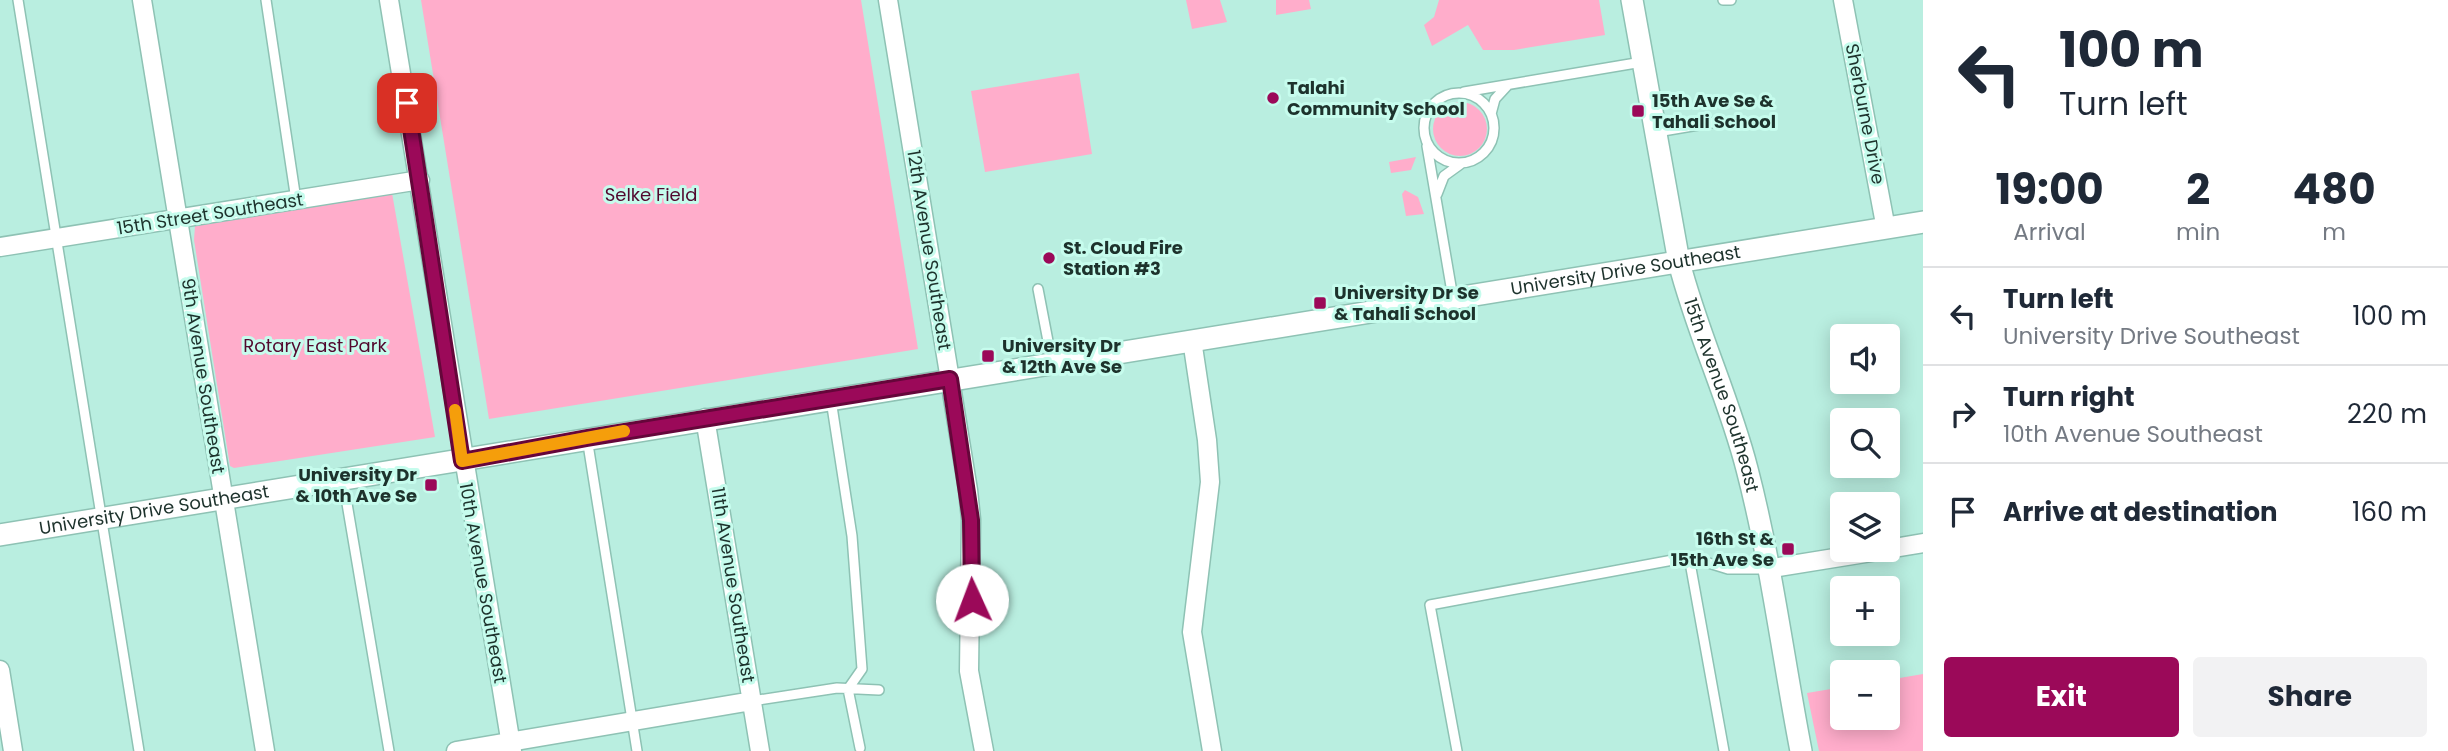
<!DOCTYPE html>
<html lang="en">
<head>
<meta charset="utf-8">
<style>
	body { margin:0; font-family:Poppins,sans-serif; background:#f2f2f3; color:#1f2937; height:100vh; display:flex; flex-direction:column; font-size:26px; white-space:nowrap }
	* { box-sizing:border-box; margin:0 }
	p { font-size:23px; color:#747a83 }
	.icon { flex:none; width:38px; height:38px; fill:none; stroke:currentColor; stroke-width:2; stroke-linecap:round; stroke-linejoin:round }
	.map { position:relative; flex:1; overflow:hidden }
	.sheet { display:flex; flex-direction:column; background:#fff; width:525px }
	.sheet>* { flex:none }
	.banner { background:#fff; color:#1f2937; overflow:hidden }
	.fabs { position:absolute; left:1830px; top:324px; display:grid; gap:14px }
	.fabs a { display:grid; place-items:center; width:70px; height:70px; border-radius:7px; background:#fff; box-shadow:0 4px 18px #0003; font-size:35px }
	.pin { position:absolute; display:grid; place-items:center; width:60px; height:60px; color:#fff; margin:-30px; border-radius:14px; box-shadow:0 4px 10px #0006 }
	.me { position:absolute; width:77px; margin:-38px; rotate:358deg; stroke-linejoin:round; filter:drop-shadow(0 0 5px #0008) }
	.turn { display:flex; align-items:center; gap:24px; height:147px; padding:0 21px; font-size:32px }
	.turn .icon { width:91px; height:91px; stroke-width:2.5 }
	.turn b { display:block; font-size:49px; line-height:60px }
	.eta { display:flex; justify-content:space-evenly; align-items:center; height:119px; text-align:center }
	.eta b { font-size:42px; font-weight:700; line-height:49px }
	.button { display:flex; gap:14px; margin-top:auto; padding:14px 21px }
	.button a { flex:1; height:80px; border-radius:7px; background:#9b0959; color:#fff; font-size:28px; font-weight:700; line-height:80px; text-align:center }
	.button a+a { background:#f2f2f3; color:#1f2937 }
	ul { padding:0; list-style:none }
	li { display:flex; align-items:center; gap:21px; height:98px; padding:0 21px; border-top:2px solid #e0e1e3 }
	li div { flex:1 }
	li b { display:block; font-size:26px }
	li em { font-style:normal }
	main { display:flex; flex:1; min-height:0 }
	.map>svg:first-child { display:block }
	.green { fill:#ffadcb }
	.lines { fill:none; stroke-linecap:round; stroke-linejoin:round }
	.service-casing { stroke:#8ec2b4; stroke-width:12 }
	.minor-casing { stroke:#8ec2b4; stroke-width:21 }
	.tertiary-casing { stroke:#8ec2b4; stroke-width:24 }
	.service { stroke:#fff; stroke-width:9 }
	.minor { stroke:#fff; stroke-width:18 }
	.tertiary { stroke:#fff; stroke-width:21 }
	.route-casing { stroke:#65063a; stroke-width:18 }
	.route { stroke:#9b0959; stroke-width:12 }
	.slow { stroke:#f59e0b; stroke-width:12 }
	.poi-dot { fill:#9b0959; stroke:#c6fced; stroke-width:2.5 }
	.labels { text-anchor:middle; stroke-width:6; stroke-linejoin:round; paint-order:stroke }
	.poi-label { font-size:18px; font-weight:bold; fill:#1d322c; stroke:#c6fced; text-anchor:start }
	.street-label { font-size:18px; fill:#1d322c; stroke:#c6fced }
	.park-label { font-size:18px; fill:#52082e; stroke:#c6fced }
</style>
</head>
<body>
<main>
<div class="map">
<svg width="1923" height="751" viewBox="0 0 1923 751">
	<rect width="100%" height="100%" fill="#b9eee0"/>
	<path class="green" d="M421 0H861L918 349 489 419Z
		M1186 0H1220L1227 22 1192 29Z
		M1276 0H1309L1311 9 1276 15Z
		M1439 0H1599L1605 35 1514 50H1483L1468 25 1432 46 1424 25 1434 17Z
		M1079 73 1092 154 985 172 971 91Z
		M1433 129a27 27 0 1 1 54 0a27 27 0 1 1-54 0Z
		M1416 157 1411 170 1391 173 1389 162Z
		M1405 190 1418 197 1424 214 1406 216 1402 194Z
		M392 193 435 437 234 468 230 466 194 240 195 226Z
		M1923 674V751H1819L1807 693 1843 687V718H1888V680Z"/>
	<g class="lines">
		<g class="service-casing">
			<path id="service" d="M18 0 139 751
				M266 0 296 200
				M1723 0H1731
				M1464 92 1642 62
				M1424 128a35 35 0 1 1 70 0a35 35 0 1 1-70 0Z
				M1491 114 1495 99 1507 86
				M1657 132 1716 122
				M1427 146 1453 298
				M1437 194 1444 176 1462 163
				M1038 289 1052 362
				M831 400 852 536 862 669 848 689 860 748
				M587 438 637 751
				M343 480 389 751
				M1689 557 1724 751
				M752 701 837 688 879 690
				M1457 751 1430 605 1689 557 1728 569H1767"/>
		</g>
		<g class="minor-casing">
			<path id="minor" d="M142 0 265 751
				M389 0 512 751
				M888 0 968 490 971 519 969 671 984 751
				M1843 0 1886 229
				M0 247 420 180
				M1192 340 1207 440 1210 482 1192 632 1212 751
				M705 418 760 751
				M1888 549 1923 543
				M1767 569 1884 550
				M0 670 13 751
				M456 751 752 701"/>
		</g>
		<g class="tertiary-casing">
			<g id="tertiary">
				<path id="s1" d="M1632 0 1679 262C1697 333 1729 398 1747 469 1771 561 1783 658 1801 751"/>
				<path id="s2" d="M0 535 1923 222"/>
			</g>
		</g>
		<use href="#service" class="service"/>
		<use href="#minor" class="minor"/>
		<use href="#tertiary" class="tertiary"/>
	</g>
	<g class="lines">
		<g class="route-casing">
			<path id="route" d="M407 103 462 461 587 438 950 379 971 520 972 600"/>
		</g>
		<use href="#route" class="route"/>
		<path class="slow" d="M455 410 462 461 624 431"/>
	</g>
	<g class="poi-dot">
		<circle cx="1273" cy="98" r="7"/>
		<rect x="1631" y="104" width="14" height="14" rx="3.5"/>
		<circle cx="1049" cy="258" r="7"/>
		<rect x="1313" y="296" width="14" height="14" rx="3.5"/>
		<rect x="981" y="349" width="14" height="14" rx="3.5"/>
		<rect x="424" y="478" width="14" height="14" rx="3.5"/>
		<rect x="1781" y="542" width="14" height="14" rx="3.5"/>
	</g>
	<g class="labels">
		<g class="poi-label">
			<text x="1287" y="94">Talahi<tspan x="1287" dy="21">Community School</tspan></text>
			<text x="1652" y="107">15th Ave Se &amp;<tspan x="1652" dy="21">Tahali School</tspan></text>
			<text x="1063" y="254">St. Cloud Fire<tspan x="1063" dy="21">Station #3</tspan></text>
			<text x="1334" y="299">University Dr Se<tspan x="1334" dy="21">&amp; Tahali School</tspan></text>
			<text x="1002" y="352">University Dr<tspan x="1002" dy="21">&amp; 12th Ave Se</tspan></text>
			<text x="417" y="481" text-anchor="end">University Dr<tspan x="417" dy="21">&amp; 10th Ave Se</tspan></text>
			<text x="1774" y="545" text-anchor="end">16th St &amp;<tspan x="1774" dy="21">15th Ave Se</tspan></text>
		</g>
		<g class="street-label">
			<text transform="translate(1865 114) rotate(79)" y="6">Sherburne Drive</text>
			<text transform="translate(210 214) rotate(-9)" y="6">15th Street Southeast</text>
			<text transform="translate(929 250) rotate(81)" y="6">12th Avenue Southeast</text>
			<text dy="6" stroke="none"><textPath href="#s2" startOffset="1647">University Drive Southeast</textPath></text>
			<text transform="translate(203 376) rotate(81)" y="6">9th Avenue Southeast</text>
			<text dy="6" stroke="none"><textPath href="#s1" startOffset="406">15th Avenue Southeast</textPath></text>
			<text dy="6" stroke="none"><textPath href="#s2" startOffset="156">University Drive Southeast</textPath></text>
			<text transform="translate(483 583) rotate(80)" y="6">10th Avenue Southeast</text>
			<text transform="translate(733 585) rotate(81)" y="6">11th Avenue Southeast</text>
		</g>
		<g class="park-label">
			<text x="651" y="201">Selke Field</text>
			<text x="315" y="352">Rotary East Park</text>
		</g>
	</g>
</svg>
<div class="fabs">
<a><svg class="icon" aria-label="sound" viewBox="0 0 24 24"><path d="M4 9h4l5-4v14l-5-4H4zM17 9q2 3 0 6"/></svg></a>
<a><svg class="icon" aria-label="search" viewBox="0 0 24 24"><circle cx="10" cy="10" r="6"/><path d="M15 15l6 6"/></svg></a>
<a><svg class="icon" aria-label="layers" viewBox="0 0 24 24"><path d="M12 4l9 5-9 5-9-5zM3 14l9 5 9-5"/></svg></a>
<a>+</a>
<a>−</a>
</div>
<div class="pin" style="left:407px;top:103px;background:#d93025"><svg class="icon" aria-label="arrive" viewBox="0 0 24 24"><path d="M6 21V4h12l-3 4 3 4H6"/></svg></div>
<svg class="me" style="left:972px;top:600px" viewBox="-20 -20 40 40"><circle r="19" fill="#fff"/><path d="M0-13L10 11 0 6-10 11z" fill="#9b0959"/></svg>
</div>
<section class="sheet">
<div class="banner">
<div class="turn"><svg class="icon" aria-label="left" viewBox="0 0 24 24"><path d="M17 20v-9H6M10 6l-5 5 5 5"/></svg><div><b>100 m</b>Turn left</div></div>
</div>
<div class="eta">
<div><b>19:00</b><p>Arrival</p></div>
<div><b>2</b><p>min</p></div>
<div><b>480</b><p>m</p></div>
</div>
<ul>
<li><svg class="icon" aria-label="left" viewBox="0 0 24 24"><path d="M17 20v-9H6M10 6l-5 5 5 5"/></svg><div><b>Turn left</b><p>University Drive Southeast</p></div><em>100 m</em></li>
<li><svg class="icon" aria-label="right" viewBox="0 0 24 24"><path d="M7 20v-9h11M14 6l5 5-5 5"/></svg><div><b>Turn right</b><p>10th Avenue Southeast</p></div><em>220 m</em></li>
<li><svg class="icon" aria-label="arrive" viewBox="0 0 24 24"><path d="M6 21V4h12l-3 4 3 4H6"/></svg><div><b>Arrive at destination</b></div><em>160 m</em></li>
</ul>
<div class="button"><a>Exit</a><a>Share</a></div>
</section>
</main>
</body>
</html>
